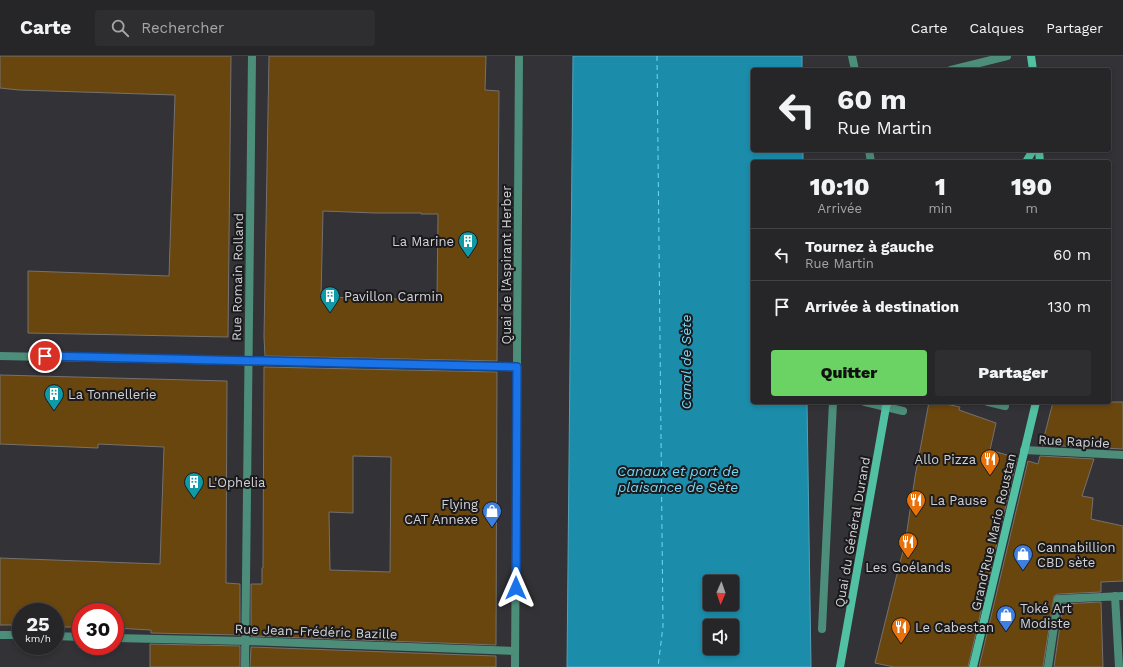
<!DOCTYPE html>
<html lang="fr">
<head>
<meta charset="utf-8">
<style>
	body { margin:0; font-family:"Work Sans",sans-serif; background:#2e2e31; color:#f1f3f6; height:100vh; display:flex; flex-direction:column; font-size:15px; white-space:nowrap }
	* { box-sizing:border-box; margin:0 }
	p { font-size:13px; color:#a4a5a8 }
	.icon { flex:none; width:22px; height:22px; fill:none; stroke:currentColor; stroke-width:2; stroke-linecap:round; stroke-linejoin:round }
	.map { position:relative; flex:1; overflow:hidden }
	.panel { position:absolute; left:751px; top:104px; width:360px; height:244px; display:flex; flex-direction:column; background:#262629; border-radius:4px; box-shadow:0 2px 6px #0003,0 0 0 1px #424346 }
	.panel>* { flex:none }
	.guide { position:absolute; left:751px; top:12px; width:360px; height:84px; border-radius:4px; box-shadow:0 2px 6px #0003,0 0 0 1px #424346; background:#262629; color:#f1f3f6; overflow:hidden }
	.needle { width:26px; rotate:182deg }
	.buttons { position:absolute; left:703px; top:519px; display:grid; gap:8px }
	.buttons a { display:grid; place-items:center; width:36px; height:36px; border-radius:4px; background:#262629; box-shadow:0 2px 6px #0003,0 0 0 1px #424346; font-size:20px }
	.speed { position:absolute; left:12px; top:547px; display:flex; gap:8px; font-size:20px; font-weight:700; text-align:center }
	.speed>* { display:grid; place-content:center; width:52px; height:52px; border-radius:50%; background:#262629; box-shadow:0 2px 6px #0003,0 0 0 1px #424346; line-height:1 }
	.speed small { font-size:10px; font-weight:400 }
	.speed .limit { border:6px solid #d22; background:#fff; color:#111 }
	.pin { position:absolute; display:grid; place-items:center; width:34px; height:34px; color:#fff; margin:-17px; border:2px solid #fff; border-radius:50%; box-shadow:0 1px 4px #0007 }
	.me { position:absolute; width:44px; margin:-22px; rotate:0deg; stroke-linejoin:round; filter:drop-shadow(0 0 3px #0008) }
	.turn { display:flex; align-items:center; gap:14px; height:84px; padding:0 20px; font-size:18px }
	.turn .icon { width:52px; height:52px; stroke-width:2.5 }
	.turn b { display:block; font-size:28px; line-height:34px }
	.eta { display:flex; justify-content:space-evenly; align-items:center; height:68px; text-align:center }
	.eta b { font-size:24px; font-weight:800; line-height:28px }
	.cta { display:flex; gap:8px; margin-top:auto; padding:8px 20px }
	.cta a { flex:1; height:46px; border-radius:4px; background:#6ad363; color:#111; font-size:16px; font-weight:800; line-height:46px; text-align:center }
	.cta a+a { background:#2e2e31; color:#f1f3f6 }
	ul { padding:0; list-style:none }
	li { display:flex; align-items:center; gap:12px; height:52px; padding:0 20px; border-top:1px solid #424346 }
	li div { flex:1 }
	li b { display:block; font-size:15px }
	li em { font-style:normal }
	header { display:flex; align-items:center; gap:24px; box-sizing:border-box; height:56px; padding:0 20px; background:#262629; border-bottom:1px solid #424346 }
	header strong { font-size:19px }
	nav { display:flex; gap:22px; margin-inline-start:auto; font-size:14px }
	.search { width:280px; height:36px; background:#2e2e31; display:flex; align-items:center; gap:10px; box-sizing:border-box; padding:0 14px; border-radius:4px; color:#a4a5a8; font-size:15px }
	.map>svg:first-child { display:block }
	.water { fill:#1b8dab; stroke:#52a2b8; fill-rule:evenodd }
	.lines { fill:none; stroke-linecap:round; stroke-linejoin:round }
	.ferry { stroke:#70d7f9; stroke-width:1; stroke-dasharray:5 4; stroke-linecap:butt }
	.building { fill:#6a460f; stroke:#75716c; fill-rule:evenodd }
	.lane { stroke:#4d8e7b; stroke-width:8 }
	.street { stroke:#4d8e7b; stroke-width:8 }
	.secondary { stroke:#52c1a3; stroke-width:8 }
	.route-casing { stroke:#114b97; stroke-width:10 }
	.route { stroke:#1a73e8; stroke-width:7 }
	.labels { text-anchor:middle; stroke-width:4; stroke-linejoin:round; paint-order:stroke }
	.poi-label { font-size:13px; fill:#d2d2d6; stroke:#1a1a1c; text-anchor:start }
	.street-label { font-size:13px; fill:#d2d2d6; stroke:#1a1a1c }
	.water-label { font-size:14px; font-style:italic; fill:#70d7f9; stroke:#1a1a1c }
</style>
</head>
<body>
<header>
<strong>Carte</strong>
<div class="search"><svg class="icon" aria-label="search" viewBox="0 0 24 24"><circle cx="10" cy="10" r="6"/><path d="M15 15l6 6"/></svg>Rechercher</div>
<nav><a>Carte</a><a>Calques</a><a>Partager</a></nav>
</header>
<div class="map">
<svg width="1123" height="611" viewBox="0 0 1123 611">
	<rect width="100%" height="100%" fill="#323237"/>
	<path class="water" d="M573 0H802V14H753V94H803V106H753V346H807L811 611H567ZM710 526H732V548H710ZM710 570H732V592H710Z"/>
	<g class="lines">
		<path class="ferry" d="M657 0 663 570 658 611"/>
	</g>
	<path class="building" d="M0 0H231L228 281 28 277V215L169 220 175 39 19 34 0 32Z
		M269 0H486L485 34 499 35 497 305 265 300 264 281ZM323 155 375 157H421V158H438L437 244 321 241Z
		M264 311 497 316 496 589 251 580V528H262V512H263ZM353 400 391 401 390 516 330 514 329 456 353 457Z
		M0 319 227 325 226 527 240 528V579L151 577V574L115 572V556H81V571H55V556H21V569H0V502L160 508 164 391 98 388V392L0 388Z
		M929 346H936L960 351 959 354 996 367 990 394 1017 402 968 611H894L875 607 898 514 905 488 915 421Z
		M1053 346H1123V393L1042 389Z
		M1040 400 1094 403 1082 440 1093 442 1091 463 1123 470V525L1101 526V536L1058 538 1054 540 1043 611H979L1028 405 1038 408Z
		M1101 546 1103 611H1054L1063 548Z
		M150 588 240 590V611H150Z
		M251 591 496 600V611H250Z"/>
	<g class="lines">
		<path class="lane" d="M865 346 903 355
			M1024 394 1123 399
			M822 573 833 346"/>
		<path class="street" d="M852 0 855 14
			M951 14 1007 0
			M869 94 871 106
			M0 300 517 311
			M988 346 1005 350
			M1115 540 1119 611
			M0 579H21
			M55 580 81 581
			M115 582 246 585 515 595
			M245 611 252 0
			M515 611 519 0
			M1048 611 1058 543 1123 540"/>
		<path class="secondary" d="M1031 0 1033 14
			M1039 94 1040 106
			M1026 106 1033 94
			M840 611 886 351 888 346
			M973 611 1036 346"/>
	</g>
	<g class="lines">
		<g class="route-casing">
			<path id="route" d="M45 300 517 311 516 532"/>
		</g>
		<use href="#route" class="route"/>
	</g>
	<defs>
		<g id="building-pin" transform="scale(1)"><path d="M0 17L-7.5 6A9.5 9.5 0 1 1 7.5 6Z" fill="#0f9aa8" stroke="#1a1a1c"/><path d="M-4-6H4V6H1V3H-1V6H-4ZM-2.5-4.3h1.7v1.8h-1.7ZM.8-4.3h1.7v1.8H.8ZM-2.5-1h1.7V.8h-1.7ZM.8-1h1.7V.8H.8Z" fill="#fff"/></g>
		<g id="restaurant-pin" transform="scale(1)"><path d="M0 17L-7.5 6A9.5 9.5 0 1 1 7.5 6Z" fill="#e8710a" stroke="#1a1a1c"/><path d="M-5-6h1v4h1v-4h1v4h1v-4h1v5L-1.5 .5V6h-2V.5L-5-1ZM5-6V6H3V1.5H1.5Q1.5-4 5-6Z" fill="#fff"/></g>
		<g id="shop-pin" transform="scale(1)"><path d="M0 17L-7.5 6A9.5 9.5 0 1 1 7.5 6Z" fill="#3f7fe0" stroke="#1a1a1c"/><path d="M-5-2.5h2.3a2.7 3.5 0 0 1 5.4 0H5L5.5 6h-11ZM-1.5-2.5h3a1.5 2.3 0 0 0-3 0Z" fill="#fff"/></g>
	</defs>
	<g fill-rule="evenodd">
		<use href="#building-pin" x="468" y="185"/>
		<use href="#building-pin" x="330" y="240"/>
		<use href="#building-pin" x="54" y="338"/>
		<use href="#restaurant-pin" x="990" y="403"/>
		<use href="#building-pin" x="194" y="426"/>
		<use href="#restaurant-pin" x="916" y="444"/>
		<use href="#shop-pin" x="492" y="455"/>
		<use href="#restaurant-pin" x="908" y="486"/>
		<use href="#shop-pin" x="1023" y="498"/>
		<use href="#shop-pin" x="1006" y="559"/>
		<use href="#restaurant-pin" x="901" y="571"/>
	</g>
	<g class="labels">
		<g class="poi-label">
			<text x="454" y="190" text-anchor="end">La Marine</text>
			<text x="344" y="245">Pavillon Carmin</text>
			<text x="68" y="343">La Tonnellerie</text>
			<text x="976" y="408" text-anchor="end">Allo Pizza</text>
			<text x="208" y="431">L'Ophelia</text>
			<text x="930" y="449">La Pause</text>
			<text x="478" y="453" text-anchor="end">Flying<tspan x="478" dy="15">CAT Annexe</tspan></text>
			<text x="1037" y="496">Cannabillion<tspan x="1037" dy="15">CBD sète</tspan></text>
			<text x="908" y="516" text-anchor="middle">Les Goélands</text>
			<text x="1020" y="557">Toké Art<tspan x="1020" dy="15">Modiste</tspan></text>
			<text x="915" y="576">Le Cabestan</text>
		</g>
		<g class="street-label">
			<text transform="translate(506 209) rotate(-90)" y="5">Quai de l'Aspirant Herber</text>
			<text transform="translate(237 221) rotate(-89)" y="5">Rue Romain Rolland</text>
			<text transform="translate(1074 385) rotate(3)" y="5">Rue Rapide</text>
			<text transform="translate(852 476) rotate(-80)" y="5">Quai du Général Durand</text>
			<text transform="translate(993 476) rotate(-77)" y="5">Grand'Rue Mario Roustan</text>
			<text transform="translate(316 575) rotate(2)" y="5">Rue Jean-Frédéric Bazille</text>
		</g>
		<g class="water-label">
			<text transform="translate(686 306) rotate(-90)" y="5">Canal de Sète</text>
			<text x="678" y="420">Canaux et port de<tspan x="678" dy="16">plaisance de Sète</tspan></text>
		</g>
	</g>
</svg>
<div class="buttons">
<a><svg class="needle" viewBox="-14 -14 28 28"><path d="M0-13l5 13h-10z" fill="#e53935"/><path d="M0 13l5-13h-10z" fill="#a4a5a8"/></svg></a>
<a><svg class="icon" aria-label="sound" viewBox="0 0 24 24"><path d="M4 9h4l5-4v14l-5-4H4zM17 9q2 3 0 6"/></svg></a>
</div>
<div class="speed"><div>25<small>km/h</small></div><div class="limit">30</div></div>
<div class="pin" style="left:45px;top:300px;background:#d93025"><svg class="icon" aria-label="arrive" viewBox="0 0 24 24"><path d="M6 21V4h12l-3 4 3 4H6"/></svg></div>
<svg class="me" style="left:516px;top:532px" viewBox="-20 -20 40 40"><path d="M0-17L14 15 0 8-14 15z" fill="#1a73e8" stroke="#fff" stroke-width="4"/></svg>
<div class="guide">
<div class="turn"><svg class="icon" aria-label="left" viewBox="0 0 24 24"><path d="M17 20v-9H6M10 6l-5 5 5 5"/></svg><div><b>60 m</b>Rue Martin</div></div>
</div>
<section class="panel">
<div class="eta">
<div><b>10:10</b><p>Arrivée</p></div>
<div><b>1</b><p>min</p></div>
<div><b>190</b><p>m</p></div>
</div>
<ul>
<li><svg class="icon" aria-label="left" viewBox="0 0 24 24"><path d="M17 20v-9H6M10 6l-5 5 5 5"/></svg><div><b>Tournez à gauche</b><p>Rue Martin</p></div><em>60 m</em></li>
<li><svg class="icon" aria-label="arrive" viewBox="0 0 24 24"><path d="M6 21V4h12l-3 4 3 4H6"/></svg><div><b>Arrivée à destination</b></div><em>130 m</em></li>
</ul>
<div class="cta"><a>Quitter</a><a>Partager</a></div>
</section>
</div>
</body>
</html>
